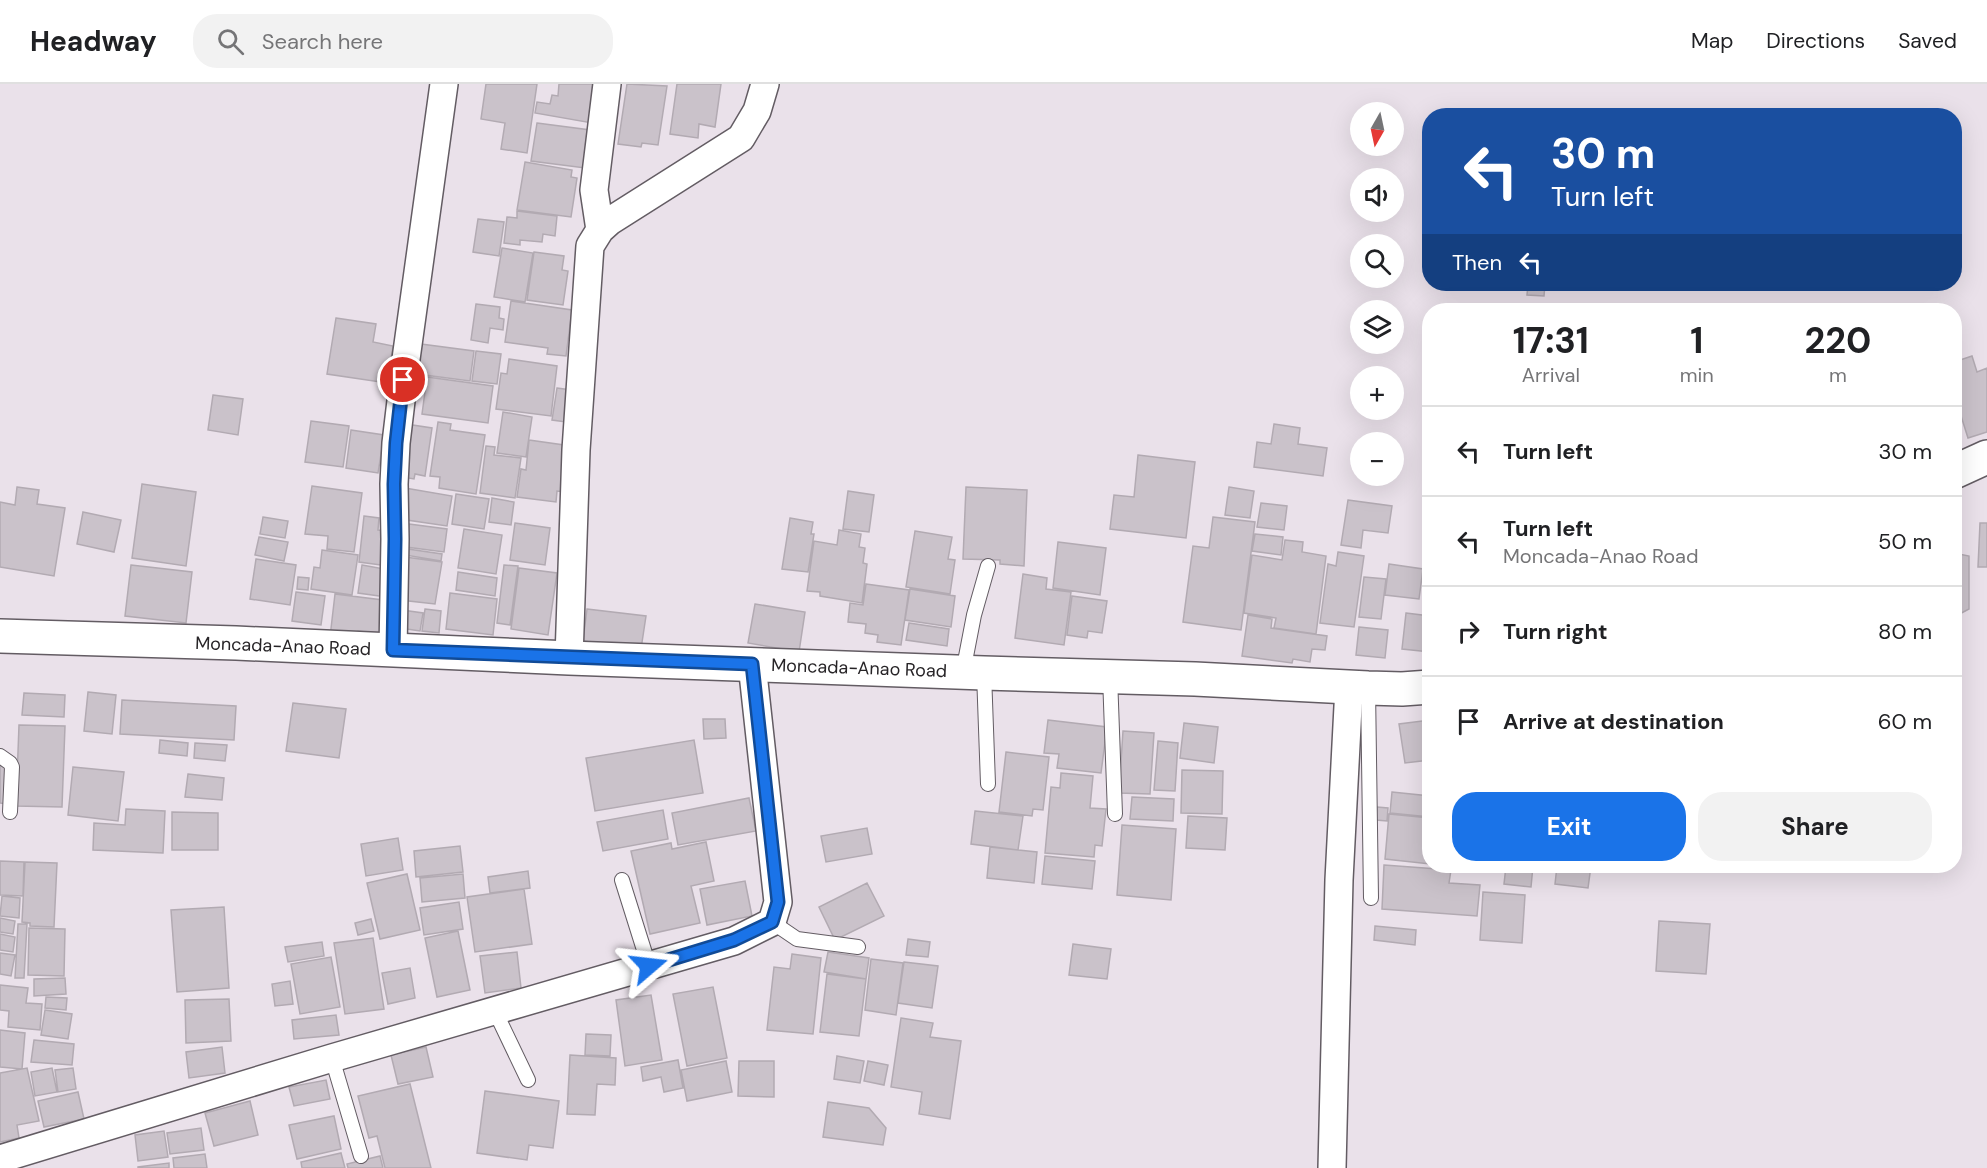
<!DOCTYPE html>
<html lang="en">
<head>
<meta charset="utf-8">
<style>
	body { margin:0; font-family:"DM Sans",sans-serif; background:#f2f2f2; color:#202124; height:100vh; display:flex; flex-direction:column; font-size:22px; white-space:nowrap }
	* { box-sizing:border-box; margin:0 }
	p { font-size:20px; color:#757577 }
	.icon { flex:none; width:33px; height:33px; fill:none; stroke:currentColor; stroke-width:2; stroke-linecap:round; stroke-linejoin:round }
	.map { position:relative; flex:1; overflow:hidden }
	.panel { position:absolute; left:1422px; top:219px; width:540px; height:570px; display:flex; flex-direction:column; background:#fff; border-radius:24px; box-shadow:0 6px 24px #0002 }
	.panel>* { flex:none }
	.guide { position:absolute; left:1422px; top:24px; width:540px; height:183px; border-radius:24px; box-shadow:0 6px 24px #0002; background:#1a4fa0; color:#fff; overflow:hidden }
	.needle { width:39px; rotate:189deg }
	.controls { position:absolute; left:1350px; top:18px; display:grid; gap:12px }
	.controls a { display:grid; place-items:center; width:54px; height:54px; border-radius:50%; background:#fff; box-shadow:0 6px 24px #0002; font-size:30px }
	.pin { position:absolute; display:grid; place-items:center; width:51px; height:51px; color:#fff; margin:-26px; border:3px solid #fff; border-radius:50%; box-shadow:0 2px 6px #0007 }
	.me { position:absolute; width:66px; margin:-33px; rotate:73deg; stroke-linejoin:round; filter:drop-shadow(0 0 4px #0008) }
	.turn { display:flex; align-items:center; gap:21px; height:126px; padding:0 30px; font-size:27px }
	.turn .icon { width:78px; height:78px; stroke-width:2.5 }
	.turn b { display:block; font-size:42px; line-height:51px }
	.then { display:flex; align-items:center; height:57px; padding:0 30px; background:#0003; gap:12px; font-size:22px }
	.eta { display:flex; justify-content:space-evenly; align-items:center; height:102px; text-align:center }
	.eta b { font-size:36px; font-weight:700; line-height:42px }
	.primary-button { display:flex; gap:12px; margin-top:auto; padding:12px 30px }
	.primary-button a { flex:1; height:69px; border-radius:24px; background:#1a73e8; color:#fff; font-size:24px; font-weight:700; line-height:69px; text-align:center }
	.primary-button a+a { background:#f2f2f2; color:#202124 }
	ul { padding:0; list-style:none }
	li { display:flex; align-items:center; gap:18px; height:90px; padding:0 30px; border-top:2px solid #e0e0e0 }
	li div { flex:1 }
	li b { display:block; font-size:22px }
	li em { font-style:normal }
	header { display:flex; align-items:center; gap:36px; box-sizing:border-box; height:84px; padding:0 30px; background:#fff; border-bottom:2px solid #e0e0e0 }
	header strong { font-size:28px }
	nav { display:flex; gap:33px; margin-inline-start:auto; font-size:21px }
	.search { width:420px; height:54px; background:#f2f2f2; display:flex; align-items:center; gap:15px; box-sizing:border-box; padding:0 21px; border-radius:24px; color:#757577; font-size:22px }
	.map>svg:first-child { display:block }
	.building { fill:#cac2ca; stroke:#b2aab2; stroke-width:1.5 }
	.lines { fill:none; stroke-linecap:round; stroke-linejoin:round }
	.service-casing { stroke:#635c63; stroke-width:16 }
	.minor-casing { stroke:#635c63; stroke-width:30 }
	.secondary-casing { stroke:#635c63; stroke-width:36 }
	.service { stroke:#fff; stroke-width:14 }
	.minor { stroke:#fff; stroke-width:27 }
	.secondary { stroke:#fff; stroke-width:33 }
	.route-casing { stroke:#114b97; stroke-width:15 }
	.route { stroke:#1a73e8; stroke-width:10 }
	.labels { text-anchor:middle; stroke-width:4.5; stroke-linejoin:round; paint-order:stroke }
	.street-label { font-size:18px; fill:#272427; stroke:#fff }
</style>
</head>
<body>
<header>
<strong>Headway</strong>
<div class="search"><svg class="icon" aria-label="search" viewBox="0 0 24 24"><circle cx="10" cy="10" r="6"/><path d="M15 15l6 6"/></svg>Search here</div>
<nav><a>Map</a><a>Directions</a><a>Saved</a></nav>
</header>
<div class="map">
<svg width="1987" height="1084" viewBox="0 0 1987 1084">
	<rect width="100%" height="100%" fill="#eae1ea"/>
	<path class="building" d="M486 0H537L527 69 501 65 505 39 481 35Z
		M559 0H599L592 39 535 29 537 18 550 20 552 11 558 12Z
		M627 0 667 2 658 61 642 59 641 63 618 60Z
		M677 0H721L715 43 699 40 698 54 670 50Z
		M537 39 598 47 593 85 531 77Z
		M525 78 572 86 571 93 577 94 571 133 517 126Z
		M517 127 557 132 555 152 543 150 542 158 520 156V161L504 159 507 133 517 134Z
		M478 135 504 138 499 172 473 168Z
		M502 164 533 169 525 218 494 213Z
		M534 168 564 172 562 186 568 187 563 221 527 216Z
		M1528 200H1545L1544 212 1527 211Z
		M511 217 572 226 566 272 547 270 548 264 505 258Z
		M476 220 500 223 499 234 504 235 503 246 490 244 488 259 471 256Z
		M336 234 376 240 373 258 393 262 387 299 327 290Z
		M421 260 474 267 470 297 417 290Z
		M476 267 501 270 497 300 472 297Z
		M1972 272 1977 288 1987 284V348L1968 354 1956 316 1960 306 1954 289V278Z
		M509 275 557 282 551 332 496 325 501 289 507 290Z
		M427 293 493 302 488 339 422 330Z
		M557 304 571 306 566 338 552 336Z
		M213 311 243 315 238 351 208 346Z
		M503 328 532 333 526 373 497 369Z
		M311 337 349 342 343 383 305 378Z
		M438 338 451 340 450 346 485 351 476 410 439 404 440 393 430 392Z
		M406 340 432 344 425 392 415 390 414 395 397 392Z
		M1274 340 1300 344 1298 360 1327 364 1323 392 1254 383 1257 358 1271 360Z
		M351 346 384 351 378 389 346 384Z
		M529 356 571 362 565 408 557 407 556 418 517 413 521 385 526 386Z
		M486 362 495 363 494 371 521 374 515 414 480 409Z
		M1138 371 1195 378 1186 454 1110 445 1114 411 1134 413Z
		M142 400 196 408 186 482 132 474Z
		M312 402 362 409 354 468 327 465 328 452 305 450Z
		M17 403 39 406 37 420 65 424 54 492 0 483V418L15 421Z
		M966 403 1027 406 1024 482 1000 480V476L963 475Z
		M1229 403 1254 407 1250 434 1225 431Z
		M405 404 452 412 447 442 400 435Z
		M848 407 874 411 869 448 843 445Z
		M456 410 489 415 484 445 452 440Z
		M492 414 514 418 511 441 489 438Z
		M1348 416 1392 422 1388 449 1363 446 1361 464 1341 461Z
		M1261 419 1287 422 1284 446 1257 443Z
		M83 428 121 436 114 468 77 460Z
		M364 432 379 434 378 446 392 447 388 482 359 478Z
		M263 433 288 437 285 454 260 450Z
		M1213 433 1255 438 1241 546 1183 538 1193 462 1209 464Z
		M790 434 813 438 811 450H814L808 488 782 485Z
		M515 439 550 444 545 481 510 476Z
		M1980 439H1987V483H1978Z
		M409 440 447 445 444 468 406 463Z
		M464 445 502 451 496 490 458 484Z
		M839 446 861 450 859 463 865 464 863 479 867 480 862 519 820 512V508L807 507 814 457 837 461Z
		M915 447 952 453 948 475 955 476 950 510 906 503Z
		M1255 450 1283 453 1281 471 1252 467Z
		M259 453 288 458 284 477 255 471Z
		M1285 456 1303 458 1302 468 1326 472 1316 550 1274 544 1276 534 1244 529 1252 471 1282 476Z
		M1058 458 1106 464 1100 511 1053 504Z
		M401 464 442 470 441 477 399 470Z
		M322 466 358 471 352 511 311 505 314 483 320 484Z
		M1338 468 1364 472 1354 543 1320 539 1328 480 1336 482Z
		M1954 469 1969 472V525L1954 533Z
		M405 473 442 478 435 520 400 516Z
		M256 475 296 481 290 521 250 515Z
		M1389 480 1423 485 1419 515 1385 511Z
		M131 481 192 488 186 539 125 532Z
		M362 481 390 486 386 513 358 509Z
		M504 481 518 482 510 541 497 539Z
		M519 484 557 489 548 551 511 545Z
		M458 488 497 494 495 512 456 506Z
		M1023 490 1047 494 1046 505 1071 508 1064 561 1015 554Z
		M298 493 309 494 308 506 297 505Z
		M1364 493 1386 495 1381 535 1359 533Z
		M866 500 909 506 901 561 877 558 878 551 865 549 866 540 848 538 850 519 863 521Z
		M910 505 955 512 951 543 905 536Z
		M296 508 325 512 321 541 292 537Z
		M450 509 497 515 493 551 446 545Z
		M335 510 391 517 388 551 358 547 357 557 330 553Z
		M1072 512 1107 517 1102 549 1088 547 1087 554 1067 551Z
		M755 520 805 528 799 568 748 559Z
		M425 525 441 527 439 549 422 547Z
		M587 525 646 532 641 565 583 557Z
		M402 526 423 529 420 547 400 544Z
		M1406 529 1430 532V568L1402 565Z
		M1248 531 1272 535 1271 544 1327 552 1325 566 1312 565 1310 578 1293 575 1292 579 1242 572Z
		M909 539 949 545 947 562 906 556Z
		M1359 543 1388 546 1385 574 1356 571Z
		M88 608 116 611 112 650 84 647Z
		M24 609 65 611 64 633 22 631Z
		M122 616 236 622 234 656 120 650Z
		M293 619 346 625 339 674 286 667Z
		M703 635H725L726 654 704 655Z
		M1048 636 1107 643 1101 689 1057 684 1059 670 1044 669Z
		M1430 636V676L1405 679 1399 640Z
		M1184 639 1218 643 1214 679 1180 674Z
		M19 641 65 642 62 723 16 722Z
		M1123 647 1154 649 1150 710 1119 709Z
		M160 656 188 659 187 672 159 669Z
		M694 656 703 709 595 727 586 674Z
		M1158 657 1178 659 1175 707 1154 706Z
		M195 659 227 661 225 677 194 674Z
		M1006 668 1049 673 1043 726 1033 725 1032 732 999 728Z
		M0 682H9L7 720 0 719Z
		M73 683 124 688 118 737 68 731Z
		M1182 686 1223 687 1222 730 1181 729Z
		M1061 689 1093 692 1090 724 1106 725 1102 762 1095 761 1094 773 1045 769 1051 703 1060 704Z
		M188 690 224 694 222 716 185 713Z
		M1392 708 1430 712V733L1390 729Z
		M1132 713 1174 715 1173 737 1130 735Z
		M749 714 756 747 678 761 672 729Z
		M1377 723 1388 724 1387 737 1376 736Z
		M126 725 165 727 163 769 93 766 94 739 125 741Z
		M663 726 668 755 603 767 597 738Z
		M975 727 1023 732 1018 766 971 760Z
		M172 728 218 729V766H172Z
		M1389 730 1430 734V780L1385 775Z
		M1188 732 1227 734 1225 766 1186 764Z
		M1122 741 1176 745 1171 816 1117 811Z
		M867 744 872 770 826 778 821 752Z
		M398 754 403 786 366 792 361 760Z
		M706 758 714 797 691 802 700 839 650 850 631 767 671 759 672 765Z
		M460 762 463 788 416 793 414 767Z
		M990 763 1037 768 1034 799 987 794Z
		M1045 772 1095 777 1092 805 1042 800Z
		M0 777 24 778 23 812 0 811Z
		M25 778 57 779 54 843 30 842V839L22 838Z
		M1384 781 1451 786 1449 799 1480 801 1477 832 1382 825Z
		M1506 782H1533L1531 803 1504 800Z
		M1557 782H1591L1588 804 1555 800Z
		M528 787 530 804 490 809 488 793Z
		M407 790 420 846 380 855 367 799Z
		M463 790 465 814 422 818 420 794Z
		M745 797 752 832 707 841 700 805Z
		M867 799 884 832 835 856 819 823Z
		M524 805 532 860 475 868 467 813Z
		M1483 808 1525 811 1522 859 1480 856Z
		M2 812 20 814 19 834 0 832Z
		M459 818 463 845 424 851 420 824Z
		M224 823 229 904 177 908 171 826Z
		M0 834 15 837 13 850 0 848Z
		M371 835 374 847 358 851 355 839Z
		M1659 837 1710 840 1706 890 1656 887Z
		M18 840H27L24 894H15Z
		M1375 842 1416 846 1415 861 1374 856Z
		M29 844 65 845 64 892 28 891Z
		M458 847 470 906 437 913 425 854Z
		M0 850 15 853 13 868 0 866Z
		M373 854 384 925 345 930 334 859Z
		M908 855 930 858 928 873 906 871Z
		M322 858 324 872 288 878 285 863Z
		M1073 860 1111 865 1107 895 1069 891Z
		M517 868 521 904 485 909 480 872Z
		M828 868 869 874 866 895 824 888Z
		M0 869 15 871 11 892 0 890Z
		M792 870 821 874 813 950 767 946 774 883 790 885Z
		M331 873 340 923 300 930 291 880Z
		M871 875 903 879 896 931 865 926Z
		M904 878 938 882 932 924 898 919Z
		M410 884 415 914 388 920 382 889Z
		M827 890 866 895 859 952 820 948Z
		M65 894 66 910 34 912V895Z
		M290 897 293 920 275 922 272 900Z
		M0 901 28 904 26 919 42 920 40 946 8 943 9 927 0 926Z
		M713 903 727 974 687 982 673 910Z
		M651 911 662 976 625 982 616 916Z
		M46 913 67 914 66 926 45 924Z
		M229 915 231 957 186 959 185 916Z
		M45 926 72 930 68 955 41 951Z
		M336 931 339 951 294 955 292 936Z
		M901 934 933 939 930 953 961 957 950 1035 919 1030 922 1008 891 1003Z
		M0 946 25 949 22 985 0 983Z
		M586 950 611 951 610 972 585 971Z
		M34 956 74 960 72 981 31 978Z
		M222 963 225 989 189 994 186 968Z
		M426 963 433 993 398 1000 391 971Z
		M570 971 616 974 615 1001 597 1000 595 1031 567 1030Z
		M837 972 864 977 860 999 834 995Z
		M678 976 683 1004 664 1008 661 993 643 997 641 983Z
		M726 977 732 1008 687 1017 681 986Z
		M739 977H774V1013L738 1012Z
		M868 977 888 981 884 1001 864 997Z
		M27 984 39 1037 17 1041 19 1054 0 1058V989Z
		M52 984 57 1008 35 1012 31 988Z
		M73 984 76 1005 58 1008 55 986Z
		M326 996 330 1015 294 1022 289 1003Z
		M410 1000 431 1084H385L377 1052 369 1054 358 1012Z
		M485 1007 559 1017 553 1064 529 1061 527 1076 477 1069Z
		M78 1008 84 1035 44 1043 38 1017Z
		M250 1017 258 1051 214 1062 205 1029Z
		M828 1018 869 1024 886 1044 883 1061 823 1053Z
		M334 1032 341 1065 297 1075 289 1041Z
		M201 1044 204 1066 170 1070 167 1049Z
		M164 1047 168 1073 138 1077 135 1051Z
		M341 1069 345 1084H302L301 1078Z
		M205 1070 207 1084H174L173 1074Z
		M380 1072 383 1084H348L347 1080Z
		M169 1079V1084H138V1083Z"/>
	<g class="lines">
		<g class="service-casing">
			<path id="service" d="M963 588 974 531 988 482
				M984 589 988 700
				M1110 592 1115 730
				M1368 604 1371 814
				M0 672 10 679 12 683 10 728
				M622 796 649 882
				M772 838 797 855 858 863
				M495 927 528 996
				M332 974 361 1072"/>
		</g>
		<g class="minor-casing">
			<path id="minor" d="M600 146 594 106 607 0
				M393 566 395 455 394 400 396 359 406 275 444 0
				M569 574 576 366 590 162 600 146 610 137 741 54 757 27 765 0
				M0 1075 332 974 734 857 772 838 778 818 752 580
				M1332 1084 1339 796 1349 603"/>
		</g>
		<g class="secondary-casing">
			<path id="secondary" d="M1954 388 1987 373
				M0 552 236 559 569 574 984 589 1195 595 1368 604 1402 605 1430 603"/>
		</g>
		<use href="#service" class="service"/>
		<use href="#minor" class="minor"/>
		<use href="#secondary" class="secondary"/>
	</g>
	<g class="lines">
		<g class="route-casing">
			<path id="route" d="M403 296 396 359 394 400 395 455 393 566 752 580 778 818 772 838 734 856 649 882"/>
		</g>
		<use href="#route" class="route"/>
	</g>
	<g class="labels">
		<g class="street-label">
			<text transform="translate(283 562) rotate(2)" y="6">Moncada-Anao Road</text>
			<text transform="translate(859 584) rotate(2)" y="6">Moncada-Anao Road</text>
		</g>
	</g>
</svg>
<div class="controls">
<a><svg class="needle" viewBox="-14 -14 28 28"><path d="M0-13l5 13h-10z" fill="#e53935"/><path d="M0 13l5-13h-10z" fill="#757577"/></svg></a>
<a><svg class="icon" aria-label="sound" viewBox="0 0 24 24"><path d="M4 9h4l5-4v14l-5-4H4zM17 9q2 3 0 6"/></svg></a>
<a><svg class="icon" aria-label="search" viewBox="0 0 24 24"><circle cx="10" cy="10" r="6"/><path d="M15 15l6 6"/></svg></a>
<a><svg class="icon" aria-label="layers" viewBox="0 0 24 24"><path d="M12 4l9 5-9 5-9-5zM3 14l9 5 9-5"/></svg></a>
<a>+</a>
<a>−</a>
</div>
<div class="pin" style="left:403px;top:296px;background:#d93025"><svg class="icon" aria-label="arrive" viewBox="0 0 24 24"><path d="M6 21V4h12l-3 4 3 4H6"/></svg></div>
<svg class="me" style="left:649px;top:882px" viewBox="-20 -20 40 40"><path d="M0-17L14 15 0 8-14 15z" fill="#1a73e8" stroke="#fff" stroke-width="4"/></svg>
<div class="guide">
<div class="turn"><svg class="icon" aria-label="left" viewBox="0 0 24 24"><path d="M17 20v-9H6M10 6l-5 5 5 5"/></svg><div><b>30 m</b>Turn left</div></div>
<div class="then">Then<svg class="icon" aria-label="left" viewBox="0 0 24 24"><path d="M17 20v-9H6M10 6l-5 5 5 5"/></svg></div>
</div>
<section class="panel">
<div class="eta">
<div><b>17:31</b><p>Arrival</p></div>
<div><b>1</b><p>min</p></div>
<div><b>220</b><p>m</p></div>
</div>
<ul>
<li><svg class="icon" aria-label="left" viewBox="0 0 24 24"><path d="M17 20v-9H6M10 6l-5 5 5 5"/></svg><div><b>Turn left</b></div><em>30 m</em></li>
<li><svg class="icon" aria-label="left" viewBox="0 0 24 24"><path d="M17 20v-9H6M10 6l-5 5 5 5"/></svg><div><b>Turn left</b><p>Moncada-Anao Road</p></div><em>50 m</em></li>
<li><svg class="icon" aria-label="right" viewBox="0 0 24 24"><path d="M7 20v-9h11M14 6l5 5-5 5"/></svg><div><b>Turn right</b></div><em>80 m</em></li>
<li><svg class="icon" aria-label="arrive" viewBox="0 0 24 24"><path d="M6 21V4h12l-3 4 3 4H6"/></svg><div><b>Arrive at destination</b></div><em>60 m</em></li>
</ul>
<div class="primary-button"><a>Exit</a><a>Share</a></div>
</section>
</div>
</body>
</html>
